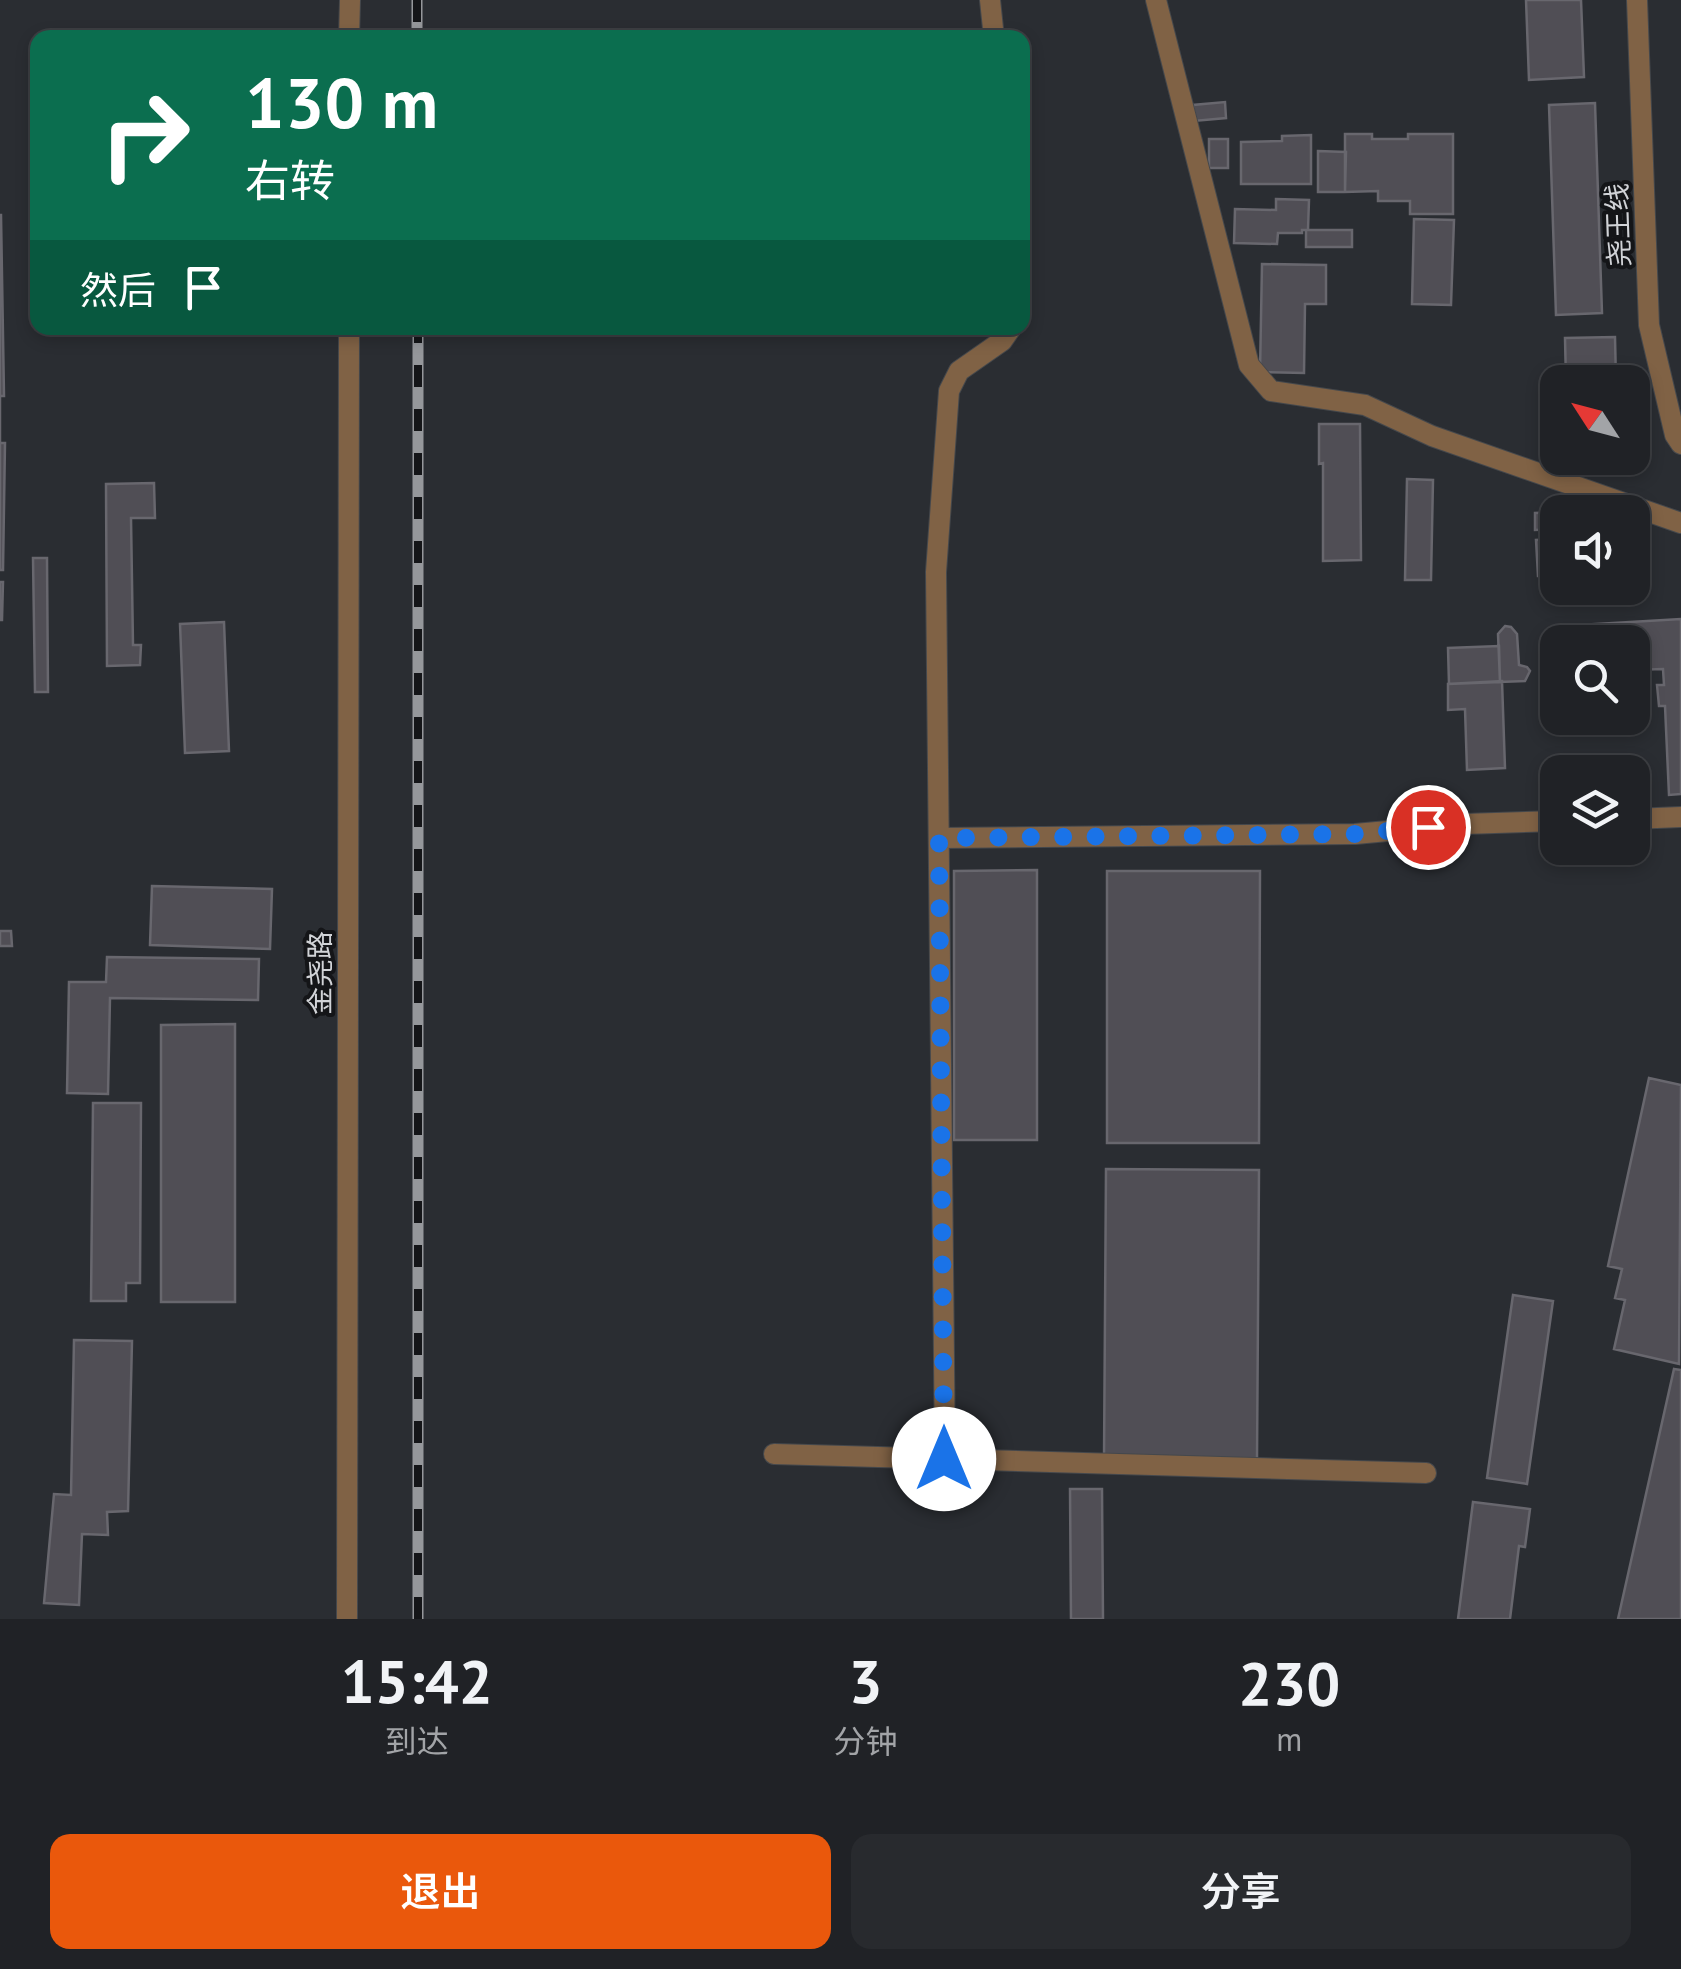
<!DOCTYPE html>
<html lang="zh">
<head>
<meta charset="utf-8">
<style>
	body { margin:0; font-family:"PT Sans","Noto Sans SC",sans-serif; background:#282a2e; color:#f1f3f6; height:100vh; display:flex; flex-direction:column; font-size:38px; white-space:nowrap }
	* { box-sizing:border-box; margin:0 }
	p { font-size:32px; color:#a2a4a7 }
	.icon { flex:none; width:55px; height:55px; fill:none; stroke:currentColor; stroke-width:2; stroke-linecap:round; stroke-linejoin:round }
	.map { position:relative; height:1619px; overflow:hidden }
	.sheet { display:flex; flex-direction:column; background:#202226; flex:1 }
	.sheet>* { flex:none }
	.banner { position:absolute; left:30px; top:30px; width:1000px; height:305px; border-radius:20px; box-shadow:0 5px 15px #0003,0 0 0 2px #3d3f43; background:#0b6e4f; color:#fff; overflow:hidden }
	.needle { width:65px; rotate:306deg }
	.buttons { position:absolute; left:1540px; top:365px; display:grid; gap:20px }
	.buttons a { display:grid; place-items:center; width:110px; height:110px; border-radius:20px; background:#202226; box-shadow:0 5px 15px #0003,0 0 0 2px #3d3f43; font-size:50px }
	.pin { position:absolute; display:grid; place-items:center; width:85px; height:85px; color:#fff; margin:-42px; border:5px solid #fff; border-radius:50%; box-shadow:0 2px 10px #0007 }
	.me { position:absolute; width:110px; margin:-55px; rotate:0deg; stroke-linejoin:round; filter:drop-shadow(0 0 8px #0008) }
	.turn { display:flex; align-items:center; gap:35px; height:210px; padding:0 50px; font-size:45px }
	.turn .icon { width:130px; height:130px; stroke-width:2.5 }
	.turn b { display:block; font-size:70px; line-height:85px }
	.then { display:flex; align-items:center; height:95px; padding:0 50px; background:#0003; gap:20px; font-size:38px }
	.eta { display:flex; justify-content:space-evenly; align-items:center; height:170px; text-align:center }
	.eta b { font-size:60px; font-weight:600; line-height:70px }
	.action { display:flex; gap:20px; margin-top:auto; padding:20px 50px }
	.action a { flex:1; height:115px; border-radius:20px; background:#ea580c; color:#fff; font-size:40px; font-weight:600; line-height:115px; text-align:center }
	.action a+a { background:#282a2e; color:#f1f3f6 }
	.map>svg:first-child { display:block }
	.building { fill:#504e55; stroke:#68676e; stroke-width:2.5 }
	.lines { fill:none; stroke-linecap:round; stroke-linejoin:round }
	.lane-casing { stroke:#45484c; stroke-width:22 }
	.street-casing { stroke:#45484c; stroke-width:22 }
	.lane { stroke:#806245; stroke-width:20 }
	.street { stroke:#806245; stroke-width:20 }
	.rail-casing { stroke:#95979b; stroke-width:11 }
	.rail { stroke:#141518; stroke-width:8; stroke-dasharray:22; stroke-linecap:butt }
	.route { stroke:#1a73e8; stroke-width:18; stroke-dasharray:0 32.4 }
	.labels { text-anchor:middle; stroke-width:8; stroke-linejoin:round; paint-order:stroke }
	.street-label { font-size:28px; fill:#d1d3d7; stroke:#141518 }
</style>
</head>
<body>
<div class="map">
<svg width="1681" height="1619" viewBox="0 0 1681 1619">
	<rect width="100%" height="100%" fill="#2a2d32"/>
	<path class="building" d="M1526 0H1581L1584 77 1529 80Z
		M1225 102 1226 118 1194 121 1193 105Z
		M1595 103 1602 313 1556 315 1549 105Z
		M1345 134H1372V139H1408V134H1453V214H1410V201H1378V191L1345 192Z
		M1311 135V184H1241V142L1282 141V136Z
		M1209 139H1228V168H1209Z
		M1318 151 1346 152 1345 192H1318Z
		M1276 199 1309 200 1308 230H1302V233H1278L1277 244 1234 243 1235 209 1276 210Z
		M35 206H38V277H35Z
		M0 215H1L4 396H0Z
		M1414 219 1454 220 1451 305 1412 304Z
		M1306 230H1352V247H1306Z
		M1262 264 1326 265V304H1305L1304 373 1260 372Z
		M1615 337 1616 382H1566L1565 338Z
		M0 396V443H5L3 570H0Z
		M1319 424H1360L1361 560 1323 561V463L1319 464Z
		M1407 479 1433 480 1431 580H1405Z
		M154 483 155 518H131L133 645H141L140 665 107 666 106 484Z
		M1558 512V529L1535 530V513L1561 512Z
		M1558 539V576H1538L1536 540Z
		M33 558H47L48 692H35Z
		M0 582H3L2 620H0Z
		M1681 619V794L1669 795 1665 706H1659L1657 685H1664L1663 669 1632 670V642H1580V625Z
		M224 622 229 751 185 753 180 624Z
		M1505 626 1511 627 1517 634 1519 665 1527 667 1530 671 1525 681 1500 682 1498 634Z
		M1499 646 1500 682 1449 684 1448 648Z
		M1502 681 1505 768 1467 770 1465 709 1448 710V684Z
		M1037 870V1140H954V871Z
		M1107 871H1260L1259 1143H1107Z
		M152 886 272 889 270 949 150 945Z
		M0 931H11L12 946H0Z
		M107 957 259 959 258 1000 110 998 108 1094 67 1093 69 982H106Z
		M235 1024V1302H161V1025Z
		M1649 1078 1681 1085 1679 1364 1614 1349 1625 1300 1615 1298 1622 1269 1608 1266Z
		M93 1103H141L140 1283H126V1301H91Z
		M1106 1169 1259 1170 1257 1460 1104 1459Z
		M1513 1295 1553 1301 1527 1484 1487 1478Z
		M74 1340 132 1341 128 1511 107 1512 108 1535 82 1534 79 1605 44 1603 54 1494 71 1495Z
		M1674 1369 1681 1370V1619H1618Z
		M1070 1489H1102L1103 1619H1071Z
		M1473 1502 1530 1509 1525 1547 1519 1546 1510 1619H1458Z"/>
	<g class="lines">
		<g class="lane-casing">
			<path id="lane" d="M990 0 994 38
				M1156 0 1249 365 1271 391 1365 405 1432 436 1681 523
				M1632 819 1681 817
				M939 838 1355 834 1464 824 1558 821
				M774 1454 1426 1473
				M945 1459 936 572 949 391 959 371 1002 341 1011 328"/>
		</g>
		<g class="street-casing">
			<path id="street" d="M1637 0 1649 325 1675 435 1681 444
				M349 38 350 0
				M347 1619 349 328"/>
		</g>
		<use href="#lane" class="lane"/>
		<use href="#street" class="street"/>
		<g class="rail-casing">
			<path id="rail" d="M417 0V38
				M418 1619V328"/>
		</g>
		<use href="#rail" class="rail"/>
	</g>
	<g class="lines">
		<path class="route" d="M944 1459 939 838 1354 834 1428 827"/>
	</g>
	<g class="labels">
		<g class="street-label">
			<text transform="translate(1618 225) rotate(-92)" y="10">尧王线</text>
			<text transform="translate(320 973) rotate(-90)" y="10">金尧路</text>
		</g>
	</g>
</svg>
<div class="buttons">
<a><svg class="needle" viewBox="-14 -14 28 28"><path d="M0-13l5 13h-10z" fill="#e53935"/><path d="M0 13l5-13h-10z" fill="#a2a4a7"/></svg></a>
<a><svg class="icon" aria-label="sound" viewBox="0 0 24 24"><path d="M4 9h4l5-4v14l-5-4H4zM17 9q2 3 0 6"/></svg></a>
<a><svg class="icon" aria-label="search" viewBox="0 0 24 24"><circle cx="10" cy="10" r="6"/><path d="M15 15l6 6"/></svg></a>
<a><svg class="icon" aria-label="layers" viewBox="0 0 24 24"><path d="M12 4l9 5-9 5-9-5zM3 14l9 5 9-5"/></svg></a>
</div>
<div class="pin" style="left:1428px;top:827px;background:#d93025"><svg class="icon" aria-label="arrive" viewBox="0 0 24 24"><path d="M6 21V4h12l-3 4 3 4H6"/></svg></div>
<svg class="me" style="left:944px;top:1459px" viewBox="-20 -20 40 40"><circle r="19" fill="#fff"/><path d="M0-13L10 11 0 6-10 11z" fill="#1a73e8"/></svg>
<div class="banner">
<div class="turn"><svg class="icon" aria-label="right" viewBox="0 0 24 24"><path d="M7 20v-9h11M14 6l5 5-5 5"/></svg><div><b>130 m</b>右转</div></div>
<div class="then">然后<svg class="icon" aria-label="arrive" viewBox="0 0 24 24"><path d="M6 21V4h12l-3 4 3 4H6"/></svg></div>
</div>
</div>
<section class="sheet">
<div class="eta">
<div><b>15:42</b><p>到达</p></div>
<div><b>3</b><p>分钟</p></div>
<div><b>230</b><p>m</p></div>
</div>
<div class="action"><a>退出</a><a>分享</a></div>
</section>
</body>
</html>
